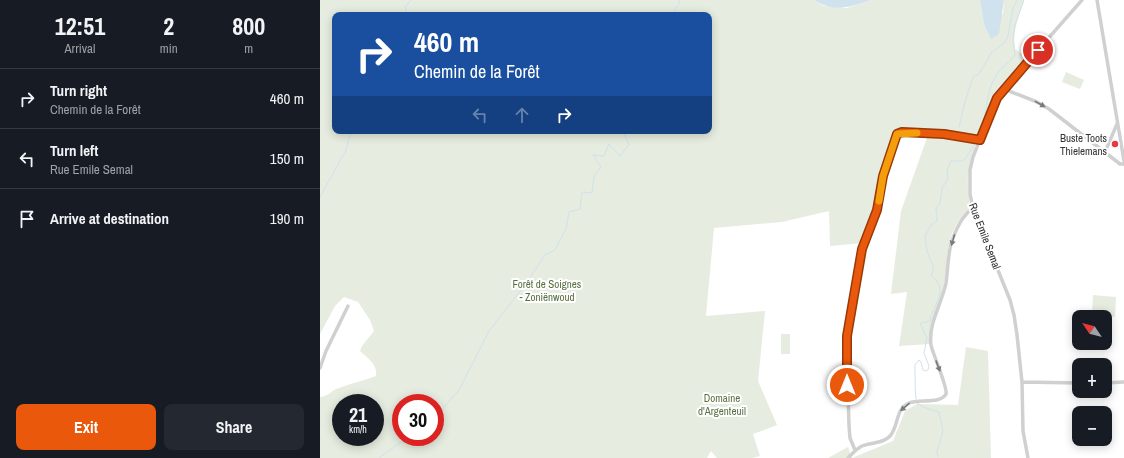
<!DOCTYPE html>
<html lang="en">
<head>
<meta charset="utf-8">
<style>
	body { margin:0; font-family:"Archivo Narrow",sans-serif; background:#242831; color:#f1f3f6; height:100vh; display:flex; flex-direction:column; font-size:15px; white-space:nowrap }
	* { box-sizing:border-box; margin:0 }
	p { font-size:13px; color:#9ea1a6 }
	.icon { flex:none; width:22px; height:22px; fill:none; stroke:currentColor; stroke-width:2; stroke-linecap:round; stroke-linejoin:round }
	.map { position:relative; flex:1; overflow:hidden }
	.drawer { display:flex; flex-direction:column; background:#171b24; width:320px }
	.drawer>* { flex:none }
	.guide { position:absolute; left:12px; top:12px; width:380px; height:122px; border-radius:8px; box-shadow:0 2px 10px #0003; background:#1a4fa0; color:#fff; overflow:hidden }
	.needle { width:26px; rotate:305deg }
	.buttons { position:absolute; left:752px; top:310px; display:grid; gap:8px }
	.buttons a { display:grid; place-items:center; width:40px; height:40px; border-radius:8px; background:#171b24; box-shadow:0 2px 10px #0003; font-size:20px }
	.speed { position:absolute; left:12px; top:394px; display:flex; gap:8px; font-size:20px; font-weight:700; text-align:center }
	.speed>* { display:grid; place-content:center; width:52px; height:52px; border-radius:50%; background:#171b24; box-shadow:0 2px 10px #0003; line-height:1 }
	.speed small { font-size:10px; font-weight:400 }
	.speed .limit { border:6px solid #d22; background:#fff; color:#111 }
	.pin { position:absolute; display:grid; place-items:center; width:34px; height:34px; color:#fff; margin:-17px; border:2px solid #fff; border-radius:50%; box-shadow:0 1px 4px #0007 }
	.me { position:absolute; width:44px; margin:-22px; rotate:0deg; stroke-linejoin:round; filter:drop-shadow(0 0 3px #0008) }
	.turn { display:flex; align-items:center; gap:14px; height:84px; padding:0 16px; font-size:18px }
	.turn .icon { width:52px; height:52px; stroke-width:2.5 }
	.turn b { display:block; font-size:28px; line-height:34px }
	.lanes { display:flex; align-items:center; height:38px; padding:0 16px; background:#0003; justify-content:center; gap:20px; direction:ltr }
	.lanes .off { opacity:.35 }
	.eta { display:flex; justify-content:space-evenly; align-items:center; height:68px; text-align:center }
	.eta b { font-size:24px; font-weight:700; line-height:28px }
	.button { display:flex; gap:8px; margin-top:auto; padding:8px 16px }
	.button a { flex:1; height:46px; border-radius:8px; background:#ea580c; color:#fff; font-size:16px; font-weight:700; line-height:46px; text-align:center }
	.button a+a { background:#242831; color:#f1f3f6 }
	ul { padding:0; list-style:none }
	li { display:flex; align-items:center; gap:12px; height:60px; padding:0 16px; border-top:1px solid #363941 }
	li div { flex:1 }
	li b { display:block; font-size:15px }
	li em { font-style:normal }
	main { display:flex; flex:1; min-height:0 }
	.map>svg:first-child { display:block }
	.green { fill:#e6ecdf; fill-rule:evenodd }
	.water { fill:#cfe2ee }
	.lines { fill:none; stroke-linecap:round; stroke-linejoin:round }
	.stream { stroke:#cfe2ee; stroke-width:1 }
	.minor { stroke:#d0d0d0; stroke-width:3.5 }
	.oneway { fill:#7a7a7a }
	.route-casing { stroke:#983908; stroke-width:10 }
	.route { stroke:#ea580c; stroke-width:7 }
	.slow { stroke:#f59e0b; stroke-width:7 }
	.poi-dot { fill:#e63946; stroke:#fff; stroke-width:1.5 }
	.labels { text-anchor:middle; stroke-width:4; stroke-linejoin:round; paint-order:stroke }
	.poi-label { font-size:11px; fill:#333; stroke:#fff; text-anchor:end }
	.street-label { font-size:11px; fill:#333; stroke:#fff }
	.park-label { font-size:11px; fill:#56703f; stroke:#fff }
</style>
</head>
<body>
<main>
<section class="drawer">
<div class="eta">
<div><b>12:51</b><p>Arrival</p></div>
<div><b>2</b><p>min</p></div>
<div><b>800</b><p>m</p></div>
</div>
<ul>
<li><svg class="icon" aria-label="right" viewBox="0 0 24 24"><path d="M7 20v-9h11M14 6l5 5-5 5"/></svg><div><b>Turn right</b><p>Chemin de la Forêt</p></div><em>460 m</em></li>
<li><svg class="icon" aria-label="left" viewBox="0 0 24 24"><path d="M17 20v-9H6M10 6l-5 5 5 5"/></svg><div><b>Turn left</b><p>Rue Emile Semal</p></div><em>150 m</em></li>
<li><svg class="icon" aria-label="arrive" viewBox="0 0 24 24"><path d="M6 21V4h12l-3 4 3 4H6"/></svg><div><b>Arrive at destination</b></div><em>190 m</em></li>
</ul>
<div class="button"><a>Exit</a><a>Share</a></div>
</section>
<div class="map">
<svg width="804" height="458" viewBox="0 0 804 458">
	<rect width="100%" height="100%" fill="#fff"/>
	<path class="green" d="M0 0H494L504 6 527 8 551 0H660L664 24 683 14 684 0H704C699 17 692 31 695 49L708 58 676 97 671 106 664 124H663L658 138 610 130 578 132 561 175 555 210 542 243 510 246 509 211 462 222 394 228 386 316 445 311 438 381 457 425 433 434 440 456 432 458H397L391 451 387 458H0V397C10 396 11 390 19 388 31 383 44 381 56 376 58 365 47 357 40 351L42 346 54 331 50 320 38 302 24 297 15 306 0 334ZM15 15H389V131H15ZM21 403H55V437H21ZM81 403H115V437H81Z
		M746 72 764 80 760 89 742 82Z
		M608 135 624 136 656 142C654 147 655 149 653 154 647 174 646 186 651 207 642 213 632 230 630 241 626 255 627 270 624 284 620 304 609 323 609 344L579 346 587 292 571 294 581 211Z
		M773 295 796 297 795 317 772 316Z
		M461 334H470V354H461Z
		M646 347 668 351 671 458H508L528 447 532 458 573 441 585 411 597 404 638 405Z"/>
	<path class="water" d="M494 0H551C530 7 515 13 494 0Z
		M660 0H684L679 34 671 39 664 24Z"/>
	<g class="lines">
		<path class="stream" d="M84 15 87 13 85 7 91 0
			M352 15 359 4V0
			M639 127 645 102 653 77 659 74 671 53 685 42 688 36 693 8 697 0
			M659 138C667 118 665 93 676 75 681 67 690 63 695 55L693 39 695 25 704 0
			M0 197 26 150 31 131
			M596 399C595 387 595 376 595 365L599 360 601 362 603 370 606 371 608 370 609 366 604 353 607 338 600 323 611 321 610 317C614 309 624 292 618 283 617 280 613 277 611 275 616 265 612 265 609 256 606 251 606 242 605 236L612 224 617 221 616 208 620 203 622 188 628 179 627 171 631 161H642L646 158 656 142
			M597 403 603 407 619 412 623 431 617 452 618 457
			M115 417 139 390 169 331 204 286 225 255 235 250 246 229 249 212 260 209 262 192 272 193 274 176 281 167 273 155 284 156 289 144 300 156 309 144 302 131
			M59 458 88 437"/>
		<path class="minor" d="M777 0 804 161
			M684 89 717 102 729 109 800 164H804
			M785 152 797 124
			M0 368 6 351 28 306
			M702 382 759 383
			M785 383 804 382
			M535 450 530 438 529 426 527 357 528 323 543 249 557 210 563 175 576 137 579 133C606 131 633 136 660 140
			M528 458C533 453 536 449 542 446 551 442 563 444 570 436 579 426 575 409 589 403 599 399 621 404 626 394 628 387 613 355 611 345 608 324 622 303 626 283 628 270 628 248 633 238 637 227 644 214 653 208
			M708 458 703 431 702 382 697 335 694 315 690 300 653 208 650 194V170L653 157 674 104 677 98 695 76 762 0"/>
	</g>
	<defs><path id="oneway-solid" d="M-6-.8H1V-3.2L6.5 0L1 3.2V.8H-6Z"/></defs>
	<g class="oneway">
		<use href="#oneway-solid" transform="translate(720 104) rotate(29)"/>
		<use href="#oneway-solid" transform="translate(633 240) rotate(106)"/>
		<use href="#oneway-solid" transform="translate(618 366) rotate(69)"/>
		<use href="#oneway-solid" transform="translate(585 407) rotate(140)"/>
	</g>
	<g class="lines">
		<g class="route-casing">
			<path id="route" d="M527 385V336L542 249 557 210 563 176 577 134 582 132 624 134 660 140 677 98 718 50"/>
		</g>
		<use href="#route" class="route"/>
		<path class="slow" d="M559 201 563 176 577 134 597 133"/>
	</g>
	<circle class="poi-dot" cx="795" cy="144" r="4"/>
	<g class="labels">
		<g class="poi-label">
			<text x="787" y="142">Buste Toots<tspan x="787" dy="13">Thielemans</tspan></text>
		</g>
		<g class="street-label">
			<text transform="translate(665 236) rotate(69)" y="4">Rue Emile Semal</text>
		</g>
		<g class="park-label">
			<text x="227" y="288">Forêt de Soignes<tspan x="227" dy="13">- Zoniënwoud</tspan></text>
			<text x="402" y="402">Domaine<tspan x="402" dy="13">d'Argenteuil</tspan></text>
		</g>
	</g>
</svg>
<div class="buttons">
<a><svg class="needle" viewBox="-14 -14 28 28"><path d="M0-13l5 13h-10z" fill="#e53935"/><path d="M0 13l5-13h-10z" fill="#9ea1a6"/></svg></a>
<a>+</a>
<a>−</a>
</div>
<div class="speed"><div>21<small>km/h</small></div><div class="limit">30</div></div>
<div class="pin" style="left:718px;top:50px;background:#d93025"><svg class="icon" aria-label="arrive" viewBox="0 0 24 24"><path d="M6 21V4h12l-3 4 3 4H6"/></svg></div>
<svg class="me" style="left:527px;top:385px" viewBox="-20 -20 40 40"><circle r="17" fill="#ea580c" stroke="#fff" stroke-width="3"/><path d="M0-11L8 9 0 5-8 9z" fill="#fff"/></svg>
<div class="guide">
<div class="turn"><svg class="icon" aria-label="right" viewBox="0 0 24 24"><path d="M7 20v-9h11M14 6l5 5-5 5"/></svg><div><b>460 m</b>Chemin de la Forêt</div></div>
<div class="lanes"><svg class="icon off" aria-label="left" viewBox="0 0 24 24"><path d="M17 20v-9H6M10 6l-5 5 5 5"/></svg><svg class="icon off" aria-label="ahead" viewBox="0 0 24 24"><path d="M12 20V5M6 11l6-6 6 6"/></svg><svg class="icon" aria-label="right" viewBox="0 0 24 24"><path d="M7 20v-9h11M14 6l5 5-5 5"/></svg></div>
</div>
</div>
</main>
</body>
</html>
